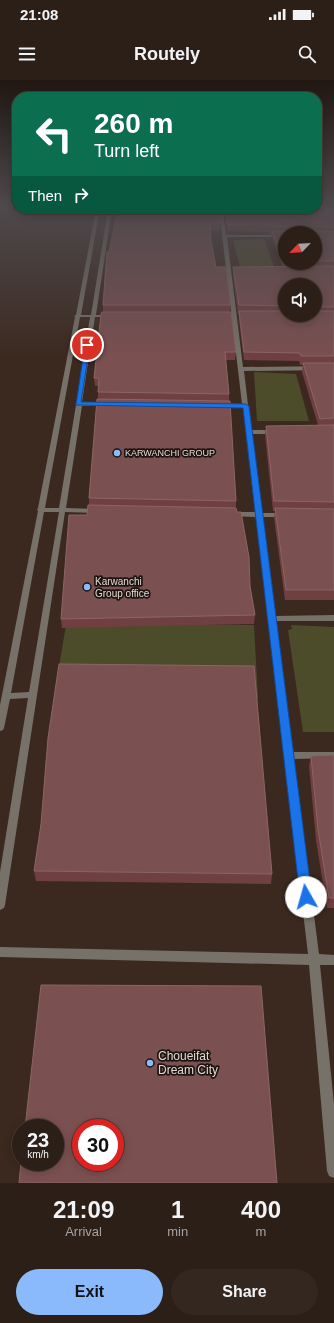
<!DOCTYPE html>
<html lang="en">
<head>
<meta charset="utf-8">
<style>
	body { margin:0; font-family:Arial,sans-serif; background:#342720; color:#f1f3f6; height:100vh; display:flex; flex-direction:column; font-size:15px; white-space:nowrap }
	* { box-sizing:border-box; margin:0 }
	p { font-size:13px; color:#a6a2a1 }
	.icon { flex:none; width:22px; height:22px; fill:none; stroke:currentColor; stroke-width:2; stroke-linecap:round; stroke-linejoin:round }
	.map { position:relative; height:1103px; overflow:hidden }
	.details { display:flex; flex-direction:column; background:#2c1f17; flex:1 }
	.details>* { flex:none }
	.hud { position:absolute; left:12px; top:12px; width:310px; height:122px; border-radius:16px; box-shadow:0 2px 10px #0003,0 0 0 1px #483d36; background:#0b6e4f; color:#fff; overflow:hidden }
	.needle { width:26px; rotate:245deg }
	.fabs { position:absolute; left:278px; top:146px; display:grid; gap:8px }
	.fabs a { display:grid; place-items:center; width:44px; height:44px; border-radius:50%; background:#2c1f17; box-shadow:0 2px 10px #0003,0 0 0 1px #483d36; font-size:20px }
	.speed { position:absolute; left:12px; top:1039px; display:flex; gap:8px; font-size:20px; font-weight:700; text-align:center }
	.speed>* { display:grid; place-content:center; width:52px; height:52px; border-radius:50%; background:#2c1f17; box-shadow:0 2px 10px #0003,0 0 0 1px #483d36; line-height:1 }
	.speed small { font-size:10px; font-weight:400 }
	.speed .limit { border:6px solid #d22; background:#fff; color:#111 }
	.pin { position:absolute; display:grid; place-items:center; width:34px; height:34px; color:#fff; margin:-17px; border:2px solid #fff; border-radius:50%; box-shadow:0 1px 4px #0007 }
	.me { position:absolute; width:44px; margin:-22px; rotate:353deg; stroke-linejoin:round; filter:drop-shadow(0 0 3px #0008) }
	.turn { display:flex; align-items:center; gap:14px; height:84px; padding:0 16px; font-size:18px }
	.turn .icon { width:52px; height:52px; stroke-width:2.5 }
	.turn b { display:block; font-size:28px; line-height:34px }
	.then { display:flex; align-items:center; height:38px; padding:0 16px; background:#0003; gap:8px; font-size:15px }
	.eta { display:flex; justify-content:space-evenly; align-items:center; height:68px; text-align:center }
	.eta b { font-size:24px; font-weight:800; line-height:28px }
	.button { display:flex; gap:8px; margin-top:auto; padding:8px 16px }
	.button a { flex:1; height:46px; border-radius:24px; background:#8bbafc; color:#111; font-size:16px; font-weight:800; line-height:46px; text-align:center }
	.button a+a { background:#342720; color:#f1f3f6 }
	.status { display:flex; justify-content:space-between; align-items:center; height:28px; padding:0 20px; background:#2c1f17; direction:ltr }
	.status svg { height:11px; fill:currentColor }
	header { display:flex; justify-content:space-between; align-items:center; height:52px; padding:0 16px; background:#2c1f17; font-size:18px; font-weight:800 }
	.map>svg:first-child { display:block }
	.green { fill:#4c4c2b }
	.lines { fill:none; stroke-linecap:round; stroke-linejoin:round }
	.service { fill:#777269; fill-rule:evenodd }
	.minor { fill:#777269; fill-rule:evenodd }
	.wall { fill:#6f3f42; fill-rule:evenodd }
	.building { fill:#7b5051; stroke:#8c6566; fill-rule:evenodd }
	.route { fill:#1a73e8; stroke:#114b97 }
	.poi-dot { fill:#8bbafc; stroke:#1c1410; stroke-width:1.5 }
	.labels { text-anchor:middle; stroke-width:3.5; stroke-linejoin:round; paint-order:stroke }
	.far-poi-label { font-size:9px; fill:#e4d8d2; stroke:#1c1410; text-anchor:start }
	.poi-label { font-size:10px; fill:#e4d8d2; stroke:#1c1410; text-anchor:start }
	.near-poi-label { font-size:12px; fill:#e4d8d2; stroke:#1c1410; text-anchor:start }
</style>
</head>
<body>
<div class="status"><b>21:08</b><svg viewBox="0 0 49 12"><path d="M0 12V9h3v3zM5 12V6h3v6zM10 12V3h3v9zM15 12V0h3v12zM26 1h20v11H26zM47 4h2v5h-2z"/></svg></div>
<header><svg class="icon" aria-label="menu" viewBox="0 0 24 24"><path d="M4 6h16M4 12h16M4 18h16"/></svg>Routely<svg class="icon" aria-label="search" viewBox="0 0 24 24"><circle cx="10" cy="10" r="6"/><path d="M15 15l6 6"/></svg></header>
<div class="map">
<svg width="334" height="1103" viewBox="0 0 334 1103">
	<rect width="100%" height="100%" fill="#3b291f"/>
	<path class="green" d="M264 159 274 187H240L233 160Z
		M254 292 296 294 309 341H257Z
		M66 545H254L258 619 55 610Z
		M291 545 334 547V652H303L288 550 292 549Z"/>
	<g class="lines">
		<path class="service" d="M0 125H17V126H0Z"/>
		<path class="minor" d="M96 129H100L81 235H91L108 129H112L96 235H111L113 236 111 237H95L82 322H107L110 324 107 326H82L66 428 97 429 100 431 97 433 65 432 5 825 4 828 0 830V792L28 618 10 619 4 648 3 650 0 651V625L38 431 37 430 38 428 75 237 74 236 76 235ZM80 237H90L77 323 75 324 76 325 59 428H45ZM44 432H59L29 612 11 613Z
			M219 129H223L226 155H285V157H227L243 287 334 286V290L244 291 251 350H275L278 352 275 354H252L262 433H285L288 435 285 437H263L275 536 334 535V541H276L293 672H334V678L294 679 319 874 334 875V885H320L334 1024V1098L329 1096 327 1091 309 885 0 877V867L308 874 256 437 231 436 228 434 231 432H255L243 328 219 327 216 325 219 323 242 324Z"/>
	</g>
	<path class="wall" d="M334 125V520H285L274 438 275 431H273L265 355 266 346 318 345 302 292 303 285H300L299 281 244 280 239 240V234H238L233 195V187L282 186 272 158V154H270L269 152 227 151 225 129H317ZM285 153H315V183H285ZM285 205H315V235H285Z
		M118 129 220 144V151H210L211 161 216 187 231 225 230 232 236 272 235 280H226L229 314V321L236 421V428L255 535 254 544 62 548 61 539 87 435 89 425V418L98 319V306H95L94 298 103 232V225L109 172Z
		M334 675V828H327L316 760 309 686 311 676Z
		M34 791 272 794 271 804 36 801Z"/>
	<path class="building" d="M317 125H334V148L316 146 315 151H334V181H315V153H285V180H283L272 151H286L287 147 270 146 269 145 227 144 226 129H317Z
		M118 129H219L220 144H210L211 161 216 187H226L231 225H103L107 172H109Z
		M334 186V227H315V205H285V226L239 225 233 187Z
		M239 231H285V235H315V231H334V276H301L300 273 244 272Z
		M102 232H231L236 272H225L229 314 98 312 99 298H94L101 234Z
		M303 283H334V338L320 339Z
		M97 319 230 321 236 421 89 418Z
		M334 345V422L274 421 266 346Z
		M88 425 236 428 237 432H241L249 477 250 506 255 535 61 539 69 435H87Z
		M275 428 334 429V510H286Z
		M59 584 254 586 272 794 34 791 41 744 48 658Z
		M334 675V818H329L318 749 311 676Z
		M41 905 261 906 277 1103H19L21 1082H55V1048H25ZM81 1048H115V1082H81Z"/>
	<linearGradient id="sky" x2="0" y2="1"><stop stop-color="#201711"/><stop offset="0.45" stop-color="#4f494d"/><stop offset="1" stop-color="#4f494d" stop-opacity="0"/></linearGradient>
	<rect width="334" height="279" fill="url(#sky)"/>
	<path class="route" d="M85 264 90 265 81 322 246 324 249 326 312 817 311 821 306 822 302 821 300 817 243 328 76 325Z"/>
	<g class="poi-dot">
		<circle cx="117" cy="373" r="4"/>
		<circle cx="87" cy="507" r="4"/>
		<circle cx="150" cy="983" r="4"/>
	</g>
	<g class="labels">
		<g class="far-poi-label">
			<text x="125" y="376">KARWANCHI GROUP</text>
		</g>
		<g class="poi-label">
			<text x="95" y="505">Karwanchi<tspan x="95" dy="12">Group office</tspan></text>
		</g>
		<g class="near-poi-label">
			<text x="158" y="980">Choueifat<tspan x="158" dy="14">Dream City</tspan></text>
		</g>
	</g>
</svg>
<div class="fabs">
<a><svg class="needle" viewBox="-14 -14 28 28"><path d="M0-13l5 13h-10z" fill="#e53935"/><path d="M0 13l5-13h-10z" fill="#a6a2a1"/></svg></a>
<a><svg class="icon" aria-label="sound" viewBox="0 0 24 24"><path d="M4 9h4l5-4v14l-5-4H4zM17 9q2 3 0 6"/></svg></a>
</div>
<div class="speed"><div>23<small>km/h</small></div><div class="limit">30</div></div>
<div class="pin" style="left:87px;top:265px;background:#d93025"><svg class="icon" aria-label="arrive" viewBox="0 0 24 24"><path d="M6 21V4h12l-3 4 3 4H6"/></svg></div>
<svg class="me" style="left:306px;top:817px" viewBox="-20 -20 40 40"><circle r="19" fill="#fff"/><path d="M0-13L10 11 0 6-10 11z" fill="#1a73e8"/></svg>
<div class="hud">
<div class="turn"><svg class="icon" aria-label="left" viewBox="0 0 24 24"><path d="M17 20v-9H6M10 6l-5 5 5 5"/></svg><div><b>260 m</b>Turn left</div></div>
<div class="then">Then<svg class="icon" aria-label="right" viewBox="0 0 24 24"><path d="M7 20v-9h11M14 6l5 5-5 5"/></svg></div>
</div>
</div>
<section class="details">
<div class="eta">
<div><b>21:09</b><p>Arrival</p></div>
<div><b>1</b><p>min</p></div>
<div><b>400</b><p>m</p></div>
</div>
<div class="button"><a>Exit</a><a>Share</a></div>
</section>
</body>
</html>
